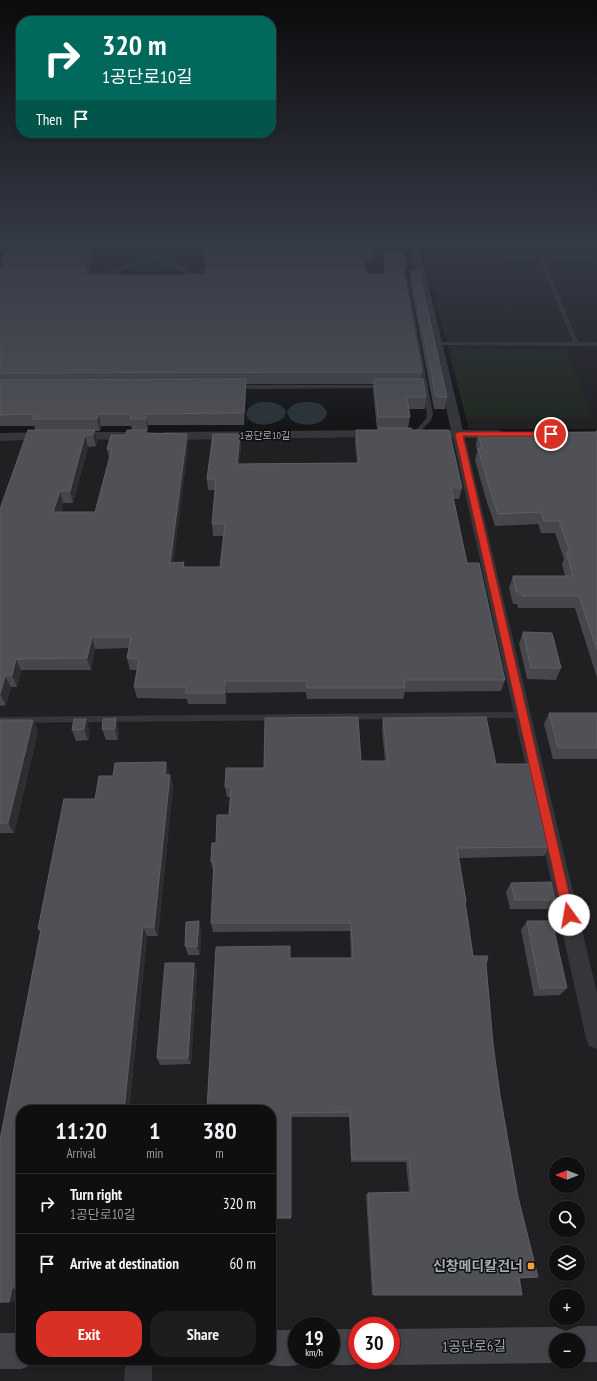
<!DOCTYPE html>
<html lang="en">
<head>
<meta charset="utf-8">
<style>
	body { margin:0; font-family:"PT Sans Narrow","Noto Sans KR",sans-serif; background:#1d1d1e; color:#f1f3f6; height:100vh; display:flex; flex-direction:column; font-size:15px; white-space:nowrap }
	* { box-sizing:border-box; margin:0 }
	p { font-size:13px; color:#9b9c9f }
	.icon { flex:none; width:22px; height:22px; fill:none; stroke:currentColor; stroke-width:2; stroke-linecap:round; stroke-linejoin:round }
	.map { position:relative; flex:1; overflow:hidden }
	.drawer { position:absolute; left:16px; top:1105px; width:260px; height:260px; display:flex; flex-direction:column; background:#0f0f10; border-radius:16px; box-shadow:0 2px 6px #0003,0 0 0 1px #2f2f30 }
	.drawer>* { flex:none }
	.banner { position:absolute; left:16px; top:16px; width:260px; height:122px; border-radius:16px; box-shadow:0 2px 6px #0003,0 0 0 1px #2f2f30; background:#00695c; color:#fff; overflow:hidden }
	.needle { width:26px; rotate:270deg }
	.controls { position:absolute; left:549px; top:1157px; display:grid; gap:8px }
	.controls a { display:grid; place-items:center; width:36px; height:36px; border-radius:50%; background:#0f0f10; box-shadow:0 2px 6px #0003,0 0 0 1px #2f2f30; font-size:20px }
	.speed { position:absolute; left:288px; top:1317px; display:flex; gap:8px; font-size:20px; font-weight:700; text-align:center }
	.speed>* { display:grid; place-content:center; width:52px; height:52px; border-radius:50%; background:#0f0f10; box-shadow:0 2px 6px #0003,0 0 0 1px #2f2f30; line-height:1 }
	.speed small { font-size:10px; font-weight:400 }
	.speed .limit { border:6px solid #d22; background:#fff; color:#111 }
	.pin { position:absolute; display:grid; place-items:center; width:34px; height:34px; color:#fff; margin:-17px; border:2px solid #fff; border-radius:50%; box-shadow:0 1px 4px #0007 }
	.me { position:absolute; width:44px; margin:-22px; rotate:347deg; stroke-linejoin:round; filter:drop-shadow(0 0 3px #0008) }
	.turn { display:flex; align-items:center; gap:14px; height:84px; padding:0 20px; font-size:18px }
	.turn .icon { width:52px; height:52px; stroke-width:2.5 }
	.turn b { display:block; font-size:28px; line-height:34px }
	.then { display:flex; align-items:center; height:38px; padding:0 20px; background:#0003; gap:8px; font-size:15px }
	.eta { display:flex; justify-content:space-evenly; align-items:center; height:68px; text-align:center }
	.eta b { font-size:24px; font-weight:800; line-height:28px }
	.primary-button { display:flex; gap:8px; margin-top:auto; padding:8px 20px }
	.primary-button a { flex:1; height:46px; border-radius:16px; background:#d93025; color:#fff; font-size:16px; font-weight:800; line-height:46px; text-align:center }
	.primary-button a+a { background:#1d1d1e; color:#f1f3f6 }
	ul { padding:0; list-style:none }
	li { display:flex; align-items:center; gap:12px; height:60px; padding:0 20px; border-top:1px solid #2f2f30 }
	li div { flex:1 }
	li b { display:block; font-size:15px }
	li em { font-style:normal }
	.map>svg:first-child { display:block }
	.built { fill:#202022; fill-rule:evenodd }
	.green { fill:#202820 }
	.water { fill:#2a3339 }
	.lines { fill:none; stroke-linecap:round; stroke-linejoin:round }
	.lane { fill:#35363a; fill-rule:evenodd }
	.street { fill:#35363a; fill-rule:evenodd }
	.secondary { fill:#43454a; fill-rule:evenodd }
	.wall { fill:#45474a; fill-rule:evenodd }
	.shaded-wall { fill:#2d2e30 }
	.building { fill:#505156; stroke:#5d5f64 }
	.route { fill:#d93025; stroke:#8d1f18 }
	.poi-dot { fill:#efa332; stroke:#0f0f10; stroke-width:1.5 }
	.labels { text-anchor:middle; stroke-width:3; stroke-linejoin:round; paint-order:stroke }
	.far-street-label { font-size:10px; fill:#a5abb5; stroke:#0f0f10 }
	.near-poi-label { font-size:14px; font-weight:bold; fill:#a5abb5; stroke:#0f0f10; text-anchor:end }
	.near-street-label { font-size:14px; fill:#a5abb5; stroke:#0f0f10 }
</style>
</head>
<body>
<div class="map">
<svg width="597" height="1381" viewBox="0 0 597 1381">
	<rect width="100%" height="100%" fill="#141415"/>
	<path class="built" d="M421 242H597V429H469Z
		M597 433V1381H0V437ZM21 1110H271V1360H21ZM556 1164H578V1186H556ZM556 1208H578V1230H556ZM556 1252H578V1274H556ZM556 1296H578V1318H556ZM297 1326H331V1360H297ZM357 1326H391V1360H357ZM556 1340H578V1362H556Z"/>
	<path class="green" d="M146 261H161L175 267 174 270 128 271 129 268Z
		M565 349 593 417 466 418 449 350Z"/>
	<path class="water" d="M262 402C271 402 280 402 286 411L284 417C275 426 252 429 246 415 247 406 255 403 262 402Z
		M308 402C316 402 325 404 327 414 322 429 289 428 287 412 291 403 299 402 308 402Z"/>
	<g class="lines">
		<path class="lane" d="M157 242H161L156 254 199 276V278H195L154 257 104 277 100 276 152 254Z
			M501 257H597V259H544L578 342H597V346L436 345V343L438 342H573L539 259H503L501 258Z
			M395 276H404L408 280 433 414 431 420 417 435 415 436 412 434 426 419 427 414 404 281 401 278H393V277Z
			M383 385 385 386V388L236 389 233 387 236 385Z
			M523 712 526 713 527 715 526 717 523 718 0 723V717Z"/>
		<path class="street" d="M410 242H418L463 430H498L502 431 504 434 502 437 498 438H465L597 993V1049L589 1046 586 1038 453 438 446 437 444 434 446 431 451 430Z
			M376 430 380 431 382 434 380 437 166 440 162 439 160 436 162 433 166 432Z
			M46 432 50 433 52 436 50 439 0 441V433Z
			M74 432H132L136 433 138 436 136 439 132 440 70 439 68 436 70 433Z
			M126 1360H152V1381H124Z"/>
		<path class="secondary" d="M578 1326H597V1362H577L578 1340H556V1362H559L556 1363 391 1365 378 1360H391V1329L556 1327 566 1331Z
			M331 1329H357V1360H370C352 1367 336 1367 318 1360H331Z
			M271 1330H297V1360L310 1361C292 1368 276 1368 258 1361L271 1360Z
			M0 1333H21V1360H36L34 1364 21 1369H0Z"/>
	</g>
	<path class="wall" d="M384 251 406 264 405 275H404L422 372 421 379 426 397 425 409H409L410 417 408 428 412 430 462 488 459 499H454L467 563 505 680 501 691 405 692 403 699H307L306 692 227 693 226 704H188L187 699 137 698 134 687 137 670H130L127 658 129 648 95 649 91 670H21L17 687H11L6 705 0 706V509L35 430 34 426H0V268H3L2 262 95 252 88 274H86V275H205L206 269V263H204L203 252H374L373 262H364V269L365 274H385L383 262ZM246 384H373V391L377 429H379V430H356L355 442 357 463 239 464 241 446 240 434 207 479 208 490H215L212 524 213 536H224L220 567H184V562L173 563 188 446 187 434 147 433 146 431H148V425H244L246 391ZM101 426H131L132 430 107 449 109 458 95 512H61L63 503H73L88 447 96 446 97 442 95 431H100Z
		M411 271 447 397 445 409H434L410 282Z
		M596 430H597V678L575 608H518L517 604H513L509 588 513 576H565L562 564 564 559 555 533H541L538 524 495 526 485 496 475 460 477 452 476 445 478 433 596 432Z
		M523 632 561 668 556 680 527 679 519 644Z
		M549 713H597V759H553L544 724Z
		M383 718 496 764 549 847 544 856 459 858 466 901 465 903 473 956 486 964 493 1044 522 1295H372L366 1195 368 1193 409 1192 406 1162H351L349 1117H291V1219H271V1110L290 958H351L350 931 213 932 211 923 214 871H213L211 862 216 843 229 815 230 797H227L225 787 264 768 385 761 382 729Z
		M74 719 90 730 88 740 76 741 72 730Z
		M103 719 119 729 118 740H106L102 729Z
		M0 720H33L38 731 14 833H0Z
		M166 762 169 773V775H170L173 786 158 936H147L129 1110H21V1288H20L18 1302H0V1140L40 932 38 929 64 799H95L99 776H113L115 763Z
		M511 883 555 900 549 909H510L506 892Z
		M527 921 567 988 560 995 534 996 521 930Z
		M201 930 200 955H188L185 946Z
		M194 963 197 970 191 1064 160 1065 157 1058Z"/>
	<path class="shaded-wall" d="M93 242 95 252 88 274 86 262Z
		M85 268 87 279 83 275Z
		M246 379V391L244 425V413Z
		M98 414 101 426 100 431 97 419Z
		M146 414 148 425V431L146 419Z
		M95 430 97 442 96 446 93 435Z
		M187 434 188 446 172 574 170 563Z
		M240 434 241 446 238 476 237 464Z
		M85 435 88 447 73 503 70 491Z
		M60 491 63 503 57 524 53 512Z
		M92 637 95 649 91 670 87 658Z
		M16 659 21 670 17 687 12 675Z
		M5 676 11 687 6 705 0 694Z
		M225 681 227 693 226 704 225 693Z
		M116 718 119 729 118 740 115 729Z
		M86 719 90 730 88 740 84 729Z
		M33 720 38 731 14 833 8 823Z
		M166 762 169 773 167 786 165 775Z
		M170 775 173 786 158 936 154 927Z
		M199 921 201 930 200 955 197 947Z
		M143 927 147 936 129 1110H124Z
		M194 963 197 970 191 1064 188 1058Z
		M12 1288H20L18 1302H9Z"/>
	<path class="building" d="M20 242H92L86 262H2L7 251H11L13 245H19Z
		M204 242H372L374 252H362L364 264 206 263 207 252H203Z
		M384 251H403L406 264H386Z
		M0 268H85L83 275H205V269H365V274H387V269L403 270 422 372 0 373Z
		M411 271H419L447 397H436Z
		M246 379 244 413 146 414V419H130L131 414H98L97 419H32L34 414 0 415V380Z
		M374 379H423L426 397H407L410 417H378Z
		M379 428H411L412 430H449L462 488H451L467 563H479L505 680H404L405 688H307V681H225V693H186V687H134L139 659 127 658 131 637H92L87 658 16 659 12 675 5 676 0 694V509L28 430H95L93 435H85L70 491H60L53 512H95L112 449H107L111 435H126L127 430H146V433L187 434 170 563 184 562 183 567H220L225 524H212L216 479H207L213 434H240L237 464 359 463 356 430H379Z
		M597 432V650L579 596H522L521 592H516L513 576H573L566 552H570L559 521H544L541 512 498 514 488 484 478 448H482L478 433Z
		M523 632 552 633 561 668H531Z
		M549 713H597V748H558Z
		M358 717 361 761H388L383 718 486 717 496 764H529L549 847 457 848 466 901H465L473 956H488L486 964 493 1044 500 1095 518 1197 538 1277 519 1278 522 1295H374L368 1193 412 1192 409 1159H352L350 1112 291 1113V1217H271V1110H207L216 947 290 946V958H353L351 923H211L214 862H211L212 843H216L217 815H229L231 787H225L226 768H264L265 718Z
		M116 718 115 729H102L103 719Z
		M74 719H86L84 729 72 730Z
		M0 720H33L8 823H0Z
		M166 762 165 775H170L154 927H143L124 1110H21V1288H12L9 1302H0V1140L41 929H38L64 799H95L99 776H113L115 763Z
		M551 882 555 900H515L511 883Z
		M199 921 197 947 185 946 186 922Z
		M527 921H552L567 988H540Z
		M165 963H194L188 1058H157Z"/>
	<linearGradient id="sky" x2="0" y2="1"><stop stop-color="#0b0b0c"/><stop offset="0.56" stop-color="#343a46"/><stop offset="1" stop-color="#343a46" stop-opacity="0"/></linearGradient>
	<rect width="597" height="435" fill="url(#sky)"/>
	<path class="route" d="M459 432H551L554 434 551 436H463L574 915 573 919 569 920 565 919 563 915 455 434Z"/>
	<rect class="poi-dot" x="527" y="1262" width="8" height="8" rx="2"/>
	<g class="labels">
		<g class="far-street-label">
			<text x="265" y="439">1공단로10길</text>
		</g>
		<g class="near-poi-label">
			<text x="523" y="1271">신창메디칼건너</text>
		</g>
		<g class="near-street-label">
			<text transform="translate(474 1346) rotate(-1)" y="5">1공단로6길</text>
		</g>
	</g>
</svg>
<div class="controls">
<a><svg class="needle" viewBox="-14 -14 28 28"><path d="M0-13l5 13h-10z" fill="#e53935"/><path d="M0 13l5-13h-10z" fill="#9b9c9f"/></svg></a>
<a><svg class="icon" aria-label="search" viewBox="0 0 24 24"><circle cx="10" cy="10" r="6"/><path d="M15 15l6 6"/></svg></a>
<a><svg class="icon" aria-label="layers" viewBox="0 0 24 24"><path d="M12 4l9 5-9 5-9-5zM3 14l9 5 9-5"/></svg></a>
<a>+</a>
<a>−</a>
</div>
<div class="speed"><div>19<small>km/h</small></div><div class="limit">30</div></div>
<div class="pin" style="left:551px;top:434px;background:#d93025"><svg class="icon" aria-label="arrive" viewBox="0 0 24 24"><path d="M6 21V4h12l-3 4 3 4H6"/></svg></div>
<svg class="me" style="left:569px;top:915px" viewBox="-20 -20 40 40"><circle r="19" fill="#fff"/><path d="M0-13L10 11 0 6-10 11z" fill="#d93025"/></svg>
<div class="banner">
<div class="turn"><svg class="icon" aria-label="right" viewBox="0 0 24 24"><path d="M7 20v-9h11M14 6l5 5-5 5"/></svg><div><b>320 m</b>1공단로10길</div></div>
<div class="then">Then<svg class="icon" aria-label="arrive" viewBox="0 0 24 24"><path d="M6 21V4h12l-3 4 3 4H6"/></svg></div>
</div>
<section class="drawer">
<div class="eta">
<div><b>11:20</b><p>Arrival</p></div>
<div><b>1</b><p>min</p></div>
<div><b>380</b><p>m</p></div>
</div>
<ul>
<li><svg class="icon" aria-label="right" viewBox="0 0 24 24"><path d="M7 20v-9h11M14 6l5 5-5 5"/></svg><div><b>Turn right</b><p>1공단로10길</p></div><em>320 m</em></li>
<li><svg class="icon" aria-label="arrive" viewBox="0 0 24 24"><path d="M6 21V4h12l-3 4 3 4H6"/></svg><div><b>Arrive at destination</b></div><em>60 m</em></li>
</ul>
<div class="primary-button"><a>Exit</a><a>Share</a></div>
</section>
</div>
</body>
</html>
